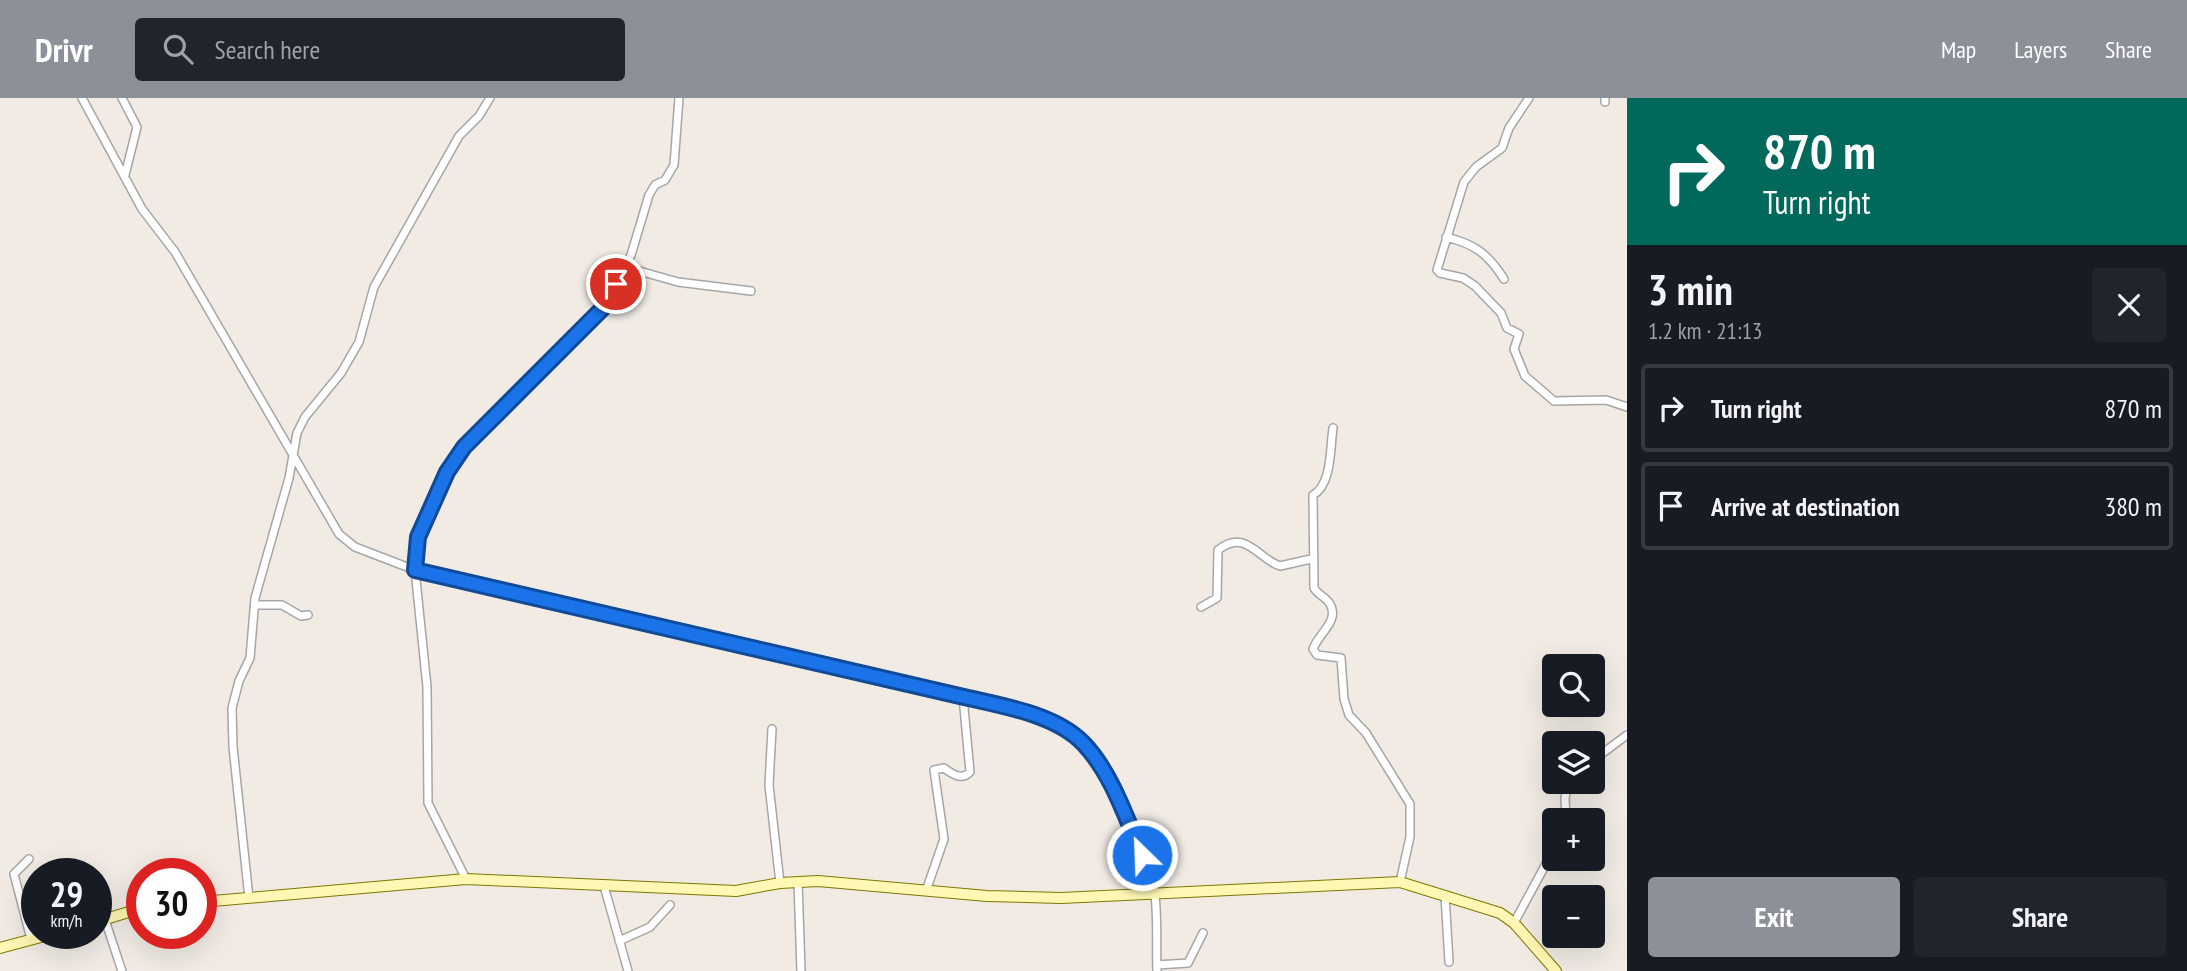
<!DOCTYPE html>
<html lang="en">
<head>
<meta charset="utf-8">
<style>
	body { margin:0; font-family:"PT Sans Narrow",sans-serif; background:#20242c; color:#f1f3f6; height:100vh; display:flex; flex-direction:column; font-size:26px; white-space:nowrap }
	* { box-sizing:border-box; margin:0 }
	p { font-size:23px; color:#9ea1a6 }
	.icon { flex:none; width:38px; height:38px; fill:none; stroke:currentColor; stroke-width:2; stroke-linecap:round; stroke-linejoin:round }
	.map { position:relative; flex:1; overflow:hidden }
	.panel { display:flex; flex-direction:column; background:#171b24; width:560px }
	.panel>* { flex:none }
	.hud { background:#00695c; color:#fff; overflow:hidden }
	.fabs { position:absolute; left:1542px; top:556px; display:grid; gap:14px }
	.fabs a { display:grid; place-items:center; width:63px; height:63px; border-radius:7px; background:#171b24; box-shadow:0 7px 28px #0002; font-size:35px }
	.speed { position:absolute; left:21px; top:760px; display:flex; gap:14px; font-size:35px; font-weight:700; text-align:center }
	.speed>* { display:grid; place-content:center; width:91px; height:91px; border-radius:50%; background:#171b24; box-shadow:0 7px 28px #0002; line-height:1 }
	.speed small { font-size:18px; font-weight:400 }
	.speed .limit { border:10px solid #d22; background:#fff; color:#111 }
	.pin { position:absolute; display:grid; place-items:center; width:60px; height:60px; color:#fff; margin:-30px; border:4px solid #fff; border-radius:50%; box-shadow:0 2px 7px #0007 }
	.me { position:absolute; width:77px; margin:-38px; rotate:336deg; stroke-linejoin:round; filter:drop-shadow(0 0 5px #0008) }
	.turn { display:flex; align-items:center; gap:24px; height:147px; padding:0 21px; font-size:32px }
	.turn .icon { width:91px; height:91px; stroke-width:2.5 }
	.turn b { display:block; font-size:49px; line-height:60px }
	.round { display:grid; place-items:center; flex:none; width:74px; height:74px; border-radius:7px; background:#20242c }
	.overview { display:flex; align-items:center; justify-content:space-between; height:119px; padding:0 21px }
	h1 { font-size:42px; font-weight:800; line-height:52px }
	.button { display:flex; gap:14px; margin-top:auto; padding:14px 21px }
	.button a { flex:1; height:80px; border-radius:7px; background:#8c9099; color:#fff; font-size:28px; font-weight:800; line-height:80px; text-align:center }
	.button a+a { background:#20242c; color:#f1f3f6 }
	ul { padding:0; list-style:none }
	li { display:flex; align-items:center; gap:21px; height:88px; margin:0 14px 10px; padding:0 7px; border:4px solid #363941; border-radius:7px }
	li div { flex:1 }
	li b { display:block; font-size:26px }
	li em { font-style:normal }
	header { display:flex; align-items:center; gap:42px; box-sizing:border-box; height:98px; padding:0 35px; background:#8c9099; color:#fff }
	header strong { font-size:33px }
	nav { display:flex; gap:38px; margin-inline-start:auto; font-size:24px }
	.search { width:490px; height:63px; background:#20242c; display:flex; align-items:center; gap:18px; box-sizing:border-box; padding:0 24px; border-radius:7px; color:#9ea1a6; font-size:26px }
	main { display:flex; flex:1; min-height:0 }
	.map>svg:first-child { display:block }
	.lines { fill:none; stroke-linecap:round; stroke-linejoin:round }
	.street-casing { stroke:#a6a6a6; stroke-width:10 }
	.secondary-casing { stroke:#7c7800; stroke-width:12 }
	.street { stroke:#fff; stroke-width:7 }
	.secondary { stroke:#fff8b4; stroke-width:10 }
	.route-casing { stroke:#114b97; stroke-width:18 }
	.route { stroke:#1a73e8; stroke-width:12 }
</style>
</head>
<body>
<header>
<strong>Drivr</strong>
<div class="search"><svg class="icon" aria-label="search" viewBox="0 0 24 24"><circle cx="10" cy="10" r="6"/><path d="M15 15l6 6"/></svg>Search here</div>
<nav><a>Map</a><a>Layers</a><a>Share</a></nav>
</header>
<main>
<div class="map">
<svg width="1627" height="873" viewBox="0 0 1627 873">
	<rect width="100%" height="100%" fill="#f1ebe4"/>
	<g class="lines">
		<g class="street-casing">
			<path id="street" d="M82 0 142 111 175 154 339 436 355 449 415 472 980 603C1008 611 1042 615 1066 632 1104 658 1149 752 1155 798 1158 823 1156 849 1157 873
				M122 0 137 29 125 77
				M1529 0 1509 30 1502 50 1476 69 1464 84 1437 172 1440 175 1463 180 1475 188 1501 215 1507 230 1519 236 1514 251 1525 278 1554 303 1606 302 1627 309
				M1605 0V4
				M1446 139C1475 146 1488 156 1504 181
				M625 169 678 184 751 193
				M1333 330C1330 350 1332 387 1313 397L1314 490C1318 497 1326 499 1330 506 1340 523 1318 536 1313 551L1317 557 1341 560 1344 601 1349 617 1366 635 1410 706V739L1400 784
				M255 507H282L301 518 308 517
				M1201 509 1217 500 1218 452C1246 430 1258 461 1280 468L1311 461
				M772 631 769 687 780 785
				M1592 663 1627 637
				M1566 723 1565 700 1568 684
				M29 761 14 776 31 841
				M466 781 428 705 427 589 415 472 418 439 447 374 464 349 607 204 631 157 649 97 655 87 665 82 674 67 679 0
				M798 784 801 873
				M604 788 628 873
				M926 793 944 741 934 672 944 670C952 676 962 683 970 674L963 599
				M1445 797 1449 864
				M249 800 233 649 232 610 239 583 250 560 255 500 289 380 297 335 305 319 341 275 359 244 374 189 459 38 479 18 490 0
				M105 822 122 873
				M1514 825 1554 751
				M619 843 650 829 670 807
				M1157 867 1188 865 1203 835"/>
		</g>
		<g class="secondary-casing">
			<path id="secondary" d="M201 804 466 781 736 793 780 785 818 783 987 798 1061 800 1400 784 1500 815 1514 825 1556 873
				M96 824 142 810
				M0 850 56 835"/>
		</g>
		<use href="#street" class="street"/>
		<use href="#secondary" class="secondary"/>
	</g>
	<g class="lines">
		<g class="route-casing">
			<path id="route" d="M616 186 602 211 464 349 447 374 418 439 415 472 964 599C1002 608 1056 616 1084 646 1112 676 1126 720 1142 757"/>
		</g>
		<use href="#route" class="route"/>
	</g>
</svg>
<div class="fabs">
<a><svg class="icon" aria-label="search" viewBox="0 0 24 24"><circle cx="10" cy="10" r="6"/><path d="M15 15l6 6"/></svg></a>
<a><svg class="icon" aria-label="layers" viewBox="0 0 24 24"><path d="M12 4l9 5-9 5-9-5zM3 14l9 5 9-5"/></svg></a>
<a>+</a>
<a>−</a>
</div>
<div class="speed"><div>29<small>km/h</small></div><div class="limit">30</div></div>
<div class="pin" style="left:616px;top:186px;background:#d93025"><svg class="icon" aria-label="arrive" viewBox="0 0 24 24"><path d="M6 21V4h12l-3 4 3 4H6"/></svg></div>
<svg class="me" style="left:1142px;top:757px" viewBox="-20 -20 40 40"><circle r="17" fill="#1a73e8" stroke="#fff" stroke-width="3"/><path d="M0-11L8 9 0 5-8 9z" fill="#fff"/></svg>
</div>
<section class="panel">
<div class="hud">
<div class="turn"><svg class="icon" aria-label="right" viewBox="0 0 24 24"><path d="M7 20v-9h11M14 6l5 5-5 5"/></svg><div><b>870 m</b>Turn right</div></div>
</div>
<div class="overview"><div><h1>3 min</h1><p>1.2 km · 21:13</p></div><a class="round"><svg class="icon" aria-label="close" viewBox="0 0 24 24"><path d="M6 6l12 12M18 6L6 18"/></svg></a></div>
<ul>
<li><svg class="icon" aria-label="right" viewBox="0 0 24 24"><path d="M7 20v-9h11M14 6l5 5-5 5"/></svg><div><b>Turn right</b></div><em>870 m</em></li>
<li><svg class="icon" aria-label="arrive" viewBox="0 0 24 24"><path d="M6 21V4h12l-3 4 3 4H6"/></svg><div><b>Arrive at destination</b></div><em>380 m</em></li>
</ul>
<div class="button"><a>Exit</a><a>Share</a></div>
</section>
</main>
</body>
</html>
